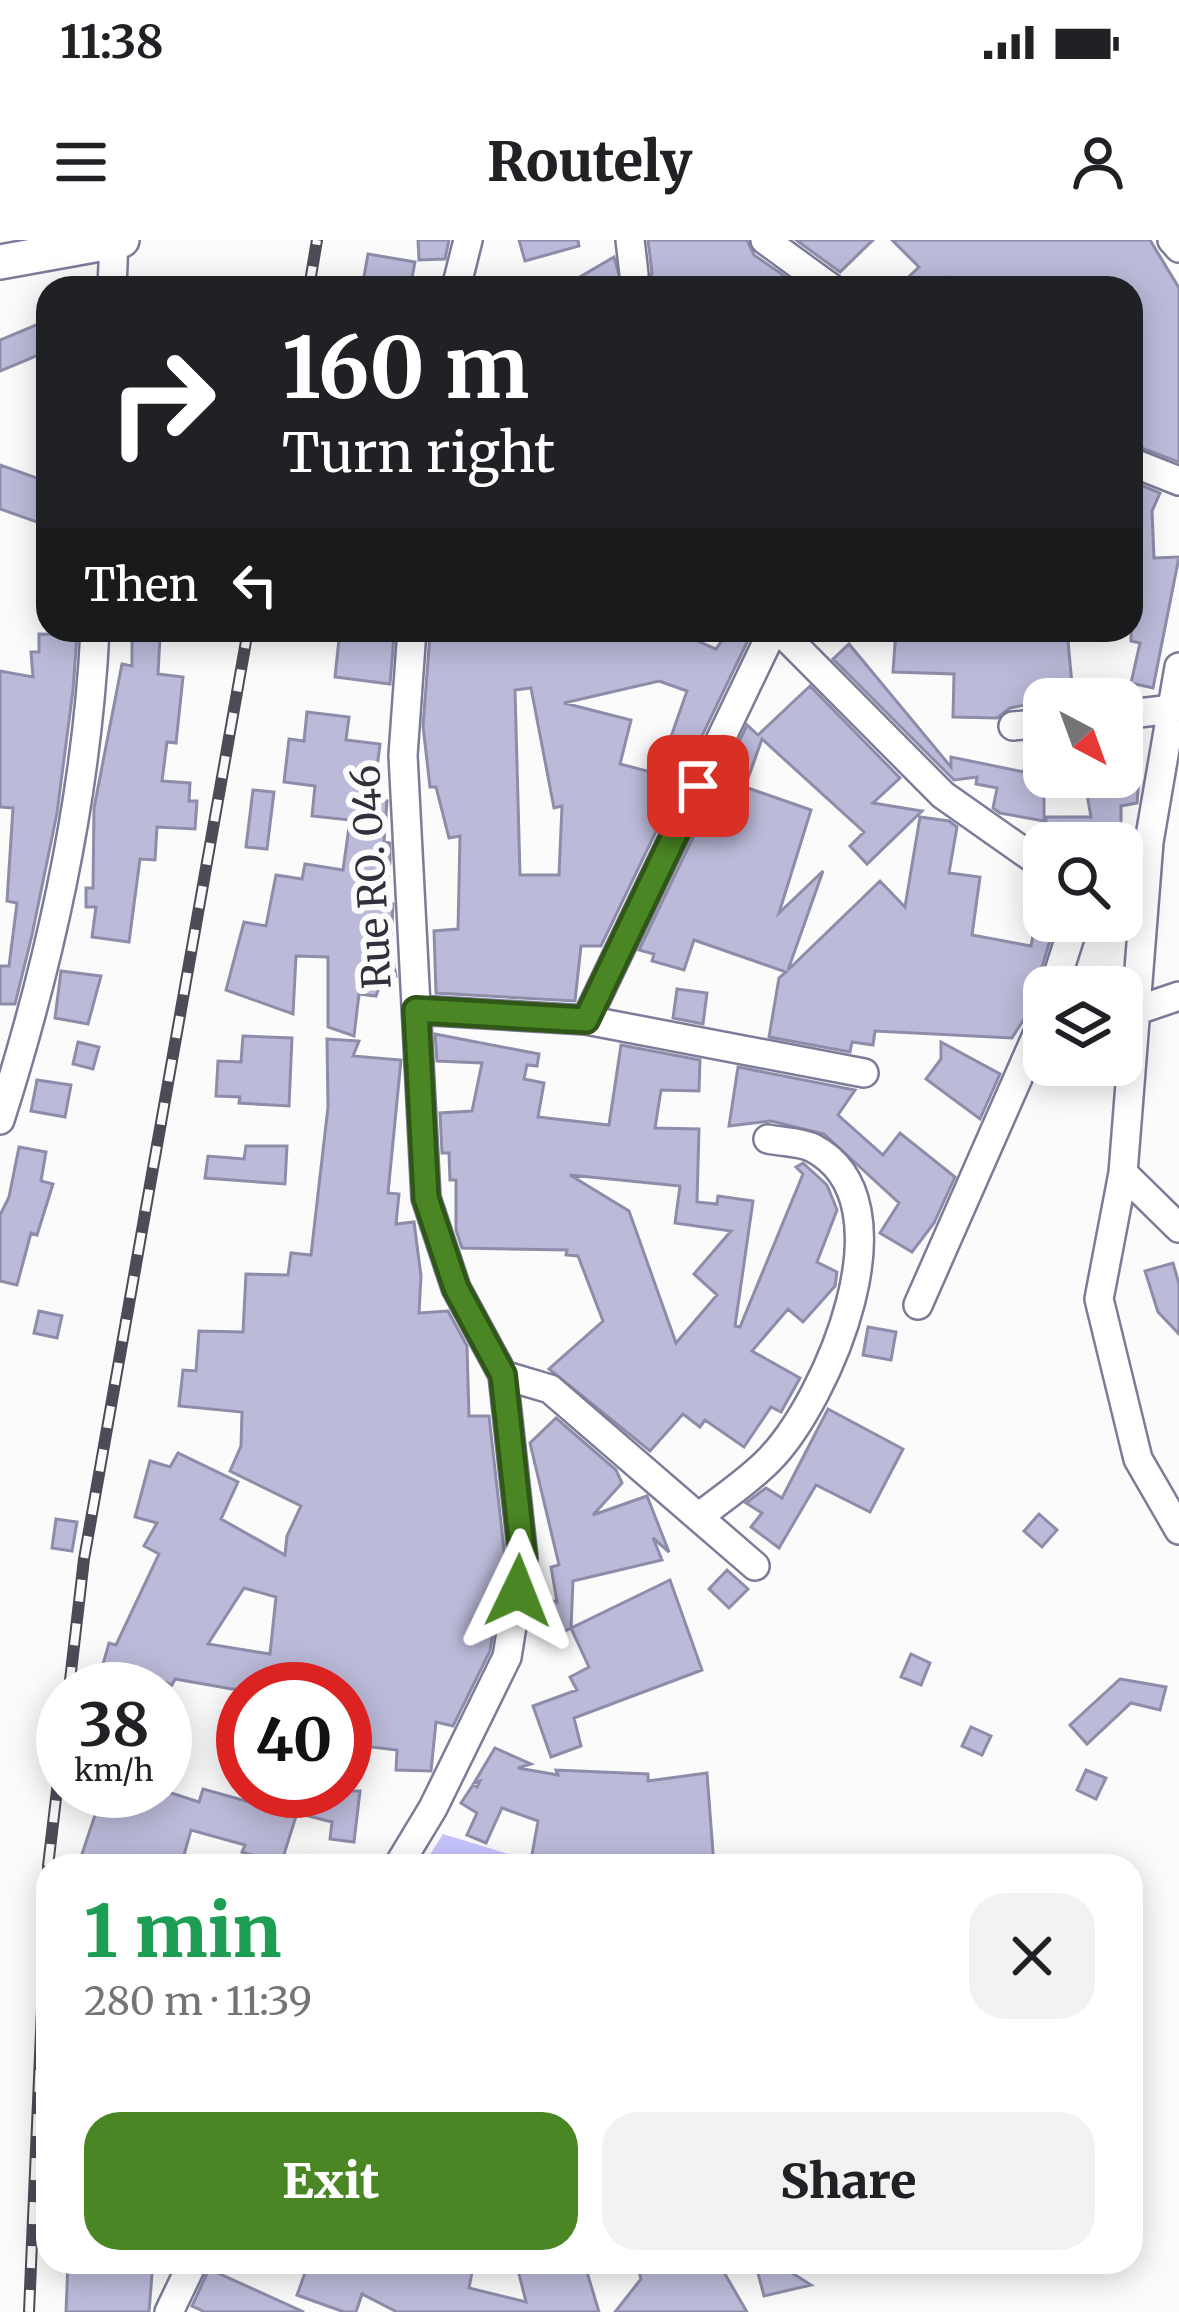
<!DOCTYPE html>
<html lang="en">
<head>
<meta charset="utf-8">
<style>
	body { margin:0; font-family:Merriweather,serif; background:#f2f2f2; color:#202124; height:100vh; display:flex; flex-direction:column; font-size:45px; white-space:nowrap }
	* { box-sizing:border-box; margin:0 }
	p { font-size:39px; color:#757577 }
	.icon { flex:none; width:66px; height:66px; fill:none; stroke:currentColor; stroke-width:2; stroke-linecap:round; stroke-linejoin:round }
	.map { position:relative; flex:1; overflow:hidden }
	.side { position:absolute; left:36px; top:1614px; width:1107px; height:420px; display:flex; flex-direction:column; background:#fff; border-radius:36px; box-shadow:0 6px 30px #0003 }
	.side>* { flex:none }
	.banner { position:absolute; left:36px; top:36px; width:1107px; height:366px; border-radius:36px; box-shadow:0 6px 30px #0003; background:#202124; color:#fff; overflow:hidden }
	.needle { width:78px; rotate:139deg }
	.buttons { position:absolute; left:1023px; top:438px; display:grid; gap:24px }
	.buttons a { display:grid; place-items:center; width:120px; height:120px; border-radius:24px; background:#fff; box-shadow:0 6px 30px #0003; font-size:60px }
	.speed { position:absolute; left:36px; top:1422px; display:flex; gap:24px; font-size:60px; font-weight:700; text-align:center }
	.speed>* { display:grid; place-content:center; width:156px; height:156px; border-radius:50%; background:#fff; box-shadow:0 6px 30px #0003; line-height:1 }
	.speed small { font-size:30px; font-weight:400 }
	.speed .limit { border:18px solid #d22; background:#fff; color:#111 }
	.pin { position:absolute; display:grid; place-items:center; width:102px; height:102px; color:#fff; margin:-51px; border-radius:24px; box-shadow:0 6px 18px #0006 }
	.me { position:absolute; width:132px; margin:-66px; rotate:2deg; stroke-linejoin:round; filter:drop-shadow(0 0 9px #0008) }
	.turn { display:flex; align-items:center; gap:42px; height:252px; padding:0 48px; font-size:54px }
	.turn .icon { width:156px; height:156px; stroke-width:2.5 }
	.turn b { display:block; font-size:84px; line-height:102px }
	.then { display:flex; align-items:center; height:114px; padding:0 48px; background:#0003; gap:24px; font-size:45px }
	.round { display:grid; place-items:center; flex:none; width:126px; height:126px; border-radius:36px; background:#f2f2f2 }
	.headline { display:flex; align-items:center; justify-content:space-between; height:204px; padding:0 48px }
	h1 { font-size:72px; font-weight:800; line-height:90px; color:#1e9e55 }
	.action { display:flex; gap:24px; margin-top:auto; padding:24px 48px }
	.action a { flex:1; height:138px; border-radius:36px; background:#4a8624; color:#fff; font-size:48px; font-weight:800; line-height:138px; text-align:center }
	.action a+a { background:#f2f2f2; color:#202124 }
	.status { display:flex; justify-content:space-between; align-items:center; height:84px; padding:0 60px; background:#fff; direction:ltr }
	.status svg { height:33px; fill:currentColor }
	header { display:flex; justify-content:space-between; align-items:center; height:156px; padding:0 48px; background:#fff; font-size:54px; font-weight:800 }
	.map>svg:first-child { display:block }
	.green { fill:#c6c5ff }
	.building { fill:#bbbad9; stroke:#8d8ca9; stroke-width:3; fill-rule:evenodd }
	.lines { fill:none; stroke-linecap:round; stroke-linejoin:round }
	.minor-casing { stroke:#7c7b98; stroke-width:32 }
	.major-casing { stroke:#7c7b98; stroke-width:38 }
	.minor { stroke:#fff; stroke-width:27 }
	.major { stroke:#fff; stroke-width:33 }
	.rail-casing { stroke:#4c4c57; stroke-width:12 }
	.rail { stroke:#fbfbfb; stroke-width:8; stroke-dasharray:22; stroke-linecap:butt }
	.route-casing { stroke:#305717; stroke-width:30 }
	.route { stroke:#4a8624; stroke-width:21 }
	.labels { text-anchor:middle; stroke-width:12; stroke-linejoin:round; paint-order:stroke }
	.street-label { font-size:39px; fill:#302f3c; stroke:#fbfbfb }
</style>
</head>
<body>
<div class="status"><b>11:38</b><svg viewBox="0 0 49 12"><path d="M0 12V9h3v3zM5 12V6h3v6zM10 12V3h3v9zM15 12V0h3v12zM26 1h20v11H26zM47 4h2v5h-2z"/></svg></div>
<header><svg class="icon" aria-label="menu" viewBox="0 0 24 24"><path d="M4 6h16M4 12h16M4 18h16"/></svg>Routely<svg class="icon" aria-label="person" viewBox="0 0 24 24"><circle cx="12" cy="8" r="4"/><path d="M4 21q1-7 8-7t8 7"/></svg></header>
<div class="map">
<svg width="1179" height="2072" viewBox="0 0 1179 2072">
	<rect width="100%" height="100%" fill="#fbfbfb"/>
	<path class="green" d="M443 1594 521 1618 519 1626H423Z"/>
	<path class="building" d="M418 0H449L445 19 419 20Z
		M519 0H578L579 6 525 21Z
		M648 0H747L754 15 789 39 785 48H645L652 33Z
		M796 0H873L840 32Z
		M892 0H1150L1179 48V222L1131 204V133L1140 94 1131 92V48H958L947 37 936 48H897L919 27Z
		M368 14 415 22 410 48H362Z
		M614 17 623 48H561Z
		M48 80V111L0 131V100Z
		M0 225 48 242V286L0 269Z
		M1131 241 1160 253 1152 271 1154 318 1179 317 1153 448 1131 443 1140 403 1131 401Z
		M340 390 394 396 390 444 335 437Z
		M459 390H673L716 409 729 390 751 394 601 706H581L575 761 436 753 434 691 458 689 460 596 449 598 436 547H430L423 486 430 394 458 398ZM659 441 687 451 658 534 620 524 631 480 564 463ZM531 448 554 568 562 566 559 635H520L515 450Z
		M896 390H1067L1073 455 1010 468 997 478 953 477 954 434 893 432Z
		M39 394 77 395 73 450 57 573 32 695 15 764H0V726H9L17 663 7 661 13 568 0 567V431L33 437 31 412H39Z
		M132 396 160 397 158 434 183 437 176 503 167 502 162 541 190 543 189 561H197L195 589 157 587 155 620 140 619 129 702 92 697 96 667H86V648H93L94 568 122 424 132 426Z
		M849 404 951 527V517L1024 532 1025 521 1044 522V581L1000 573 993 568 997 548 976 544 977 537 954 540 833 419Z
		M810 446 900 538 873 563 922 571 867 624 850 606 864 592 762 499 745 547 811 570 779 673 823 631 788 730 880 641 905 667 920 577 949 581 957 587 949 633 980 637 972 695 1031 706 1036 681H1056L1037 743 1044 761 1033 765 1012 798 875 791 873 805 852 802 850 812 769 797 779 738 786 732 694 700 684 730 652 721 654 714 639 710 747 485 758 495Z
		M307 472 349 477 346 500 380 504 373 560 387 561 384 602 390 603V621L385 662 393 664 391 708 396 736 384 734 376 756 359 754 354 796 328 787V717L296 716 293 774 226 750 244 682 266 686 276 635 302 639 305 624 343 630 350 580 312 576 315 546 284 542 289 499 304 501Z
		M1140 525 1137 563 1121 566V601H1045L1046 577H1091L1084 537H1122V528Z
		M253 550 274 552 267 609 246 607Z
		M61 731 101 736 88 784 55 778Z
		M677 749 707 753 703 784 673 778Z
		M435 794 539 814 537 826 527 825 524 839 544 843 538 877 609 885 621 805 700 820 699 851 661 850 655 888 699 889 697 962 717 964 718 956 753 961 735 1086 740 1087 803 934 796 927 803 923 827 945 837 970 817 1022 837 1032 835 1046 803 1082 788 1069 752 1111 800 1138 781 1172 771 1167 744 1207 705 1180 700 1187 683 1174 650 1211 549 1129 603 1081 578 1016 566 1015 567 1010 462 1008 456 990V940H450L449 913H442L440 873 472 871 482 823 437 821ZM570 935 680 946 675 983 731 991 694 1034 717 1055 676 1103 629 971Z
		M243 796 292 798 289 866 239 863 240 857 216 856 218 821 241 822Z
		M327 799 359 801 353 816 401 820 388 953 399 954 396 984 414 982 421 1036 419 1073 448 1071 467 1106 469 1176H489L505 1318 490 1411 453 1486 436 1482 431 1531 396 1530 397 1510 345 1504V1449H232L175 1439 172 1445 163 1441 160 1449H96L109 1403 116 1405 159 1314 144 1306 157 1283 135 1277 150 1221 170 1227 178 1213 238 1242 221 1279 285 1315 287 1296 301 1266 230 1231 241 1206 242 1172 179 1166 183 1130 196 1131 199 1091 243 1092 246 1034 288 1035 291 1013 311 1015 328 867ZM244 1348 276 1357 270 1414 208 1404Z
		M78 802 99 807 93 829 73 824Z
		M941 802 1000 834 980 879 926 839 941 819Z
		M738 827 855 850 838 875 883 915 900 893 955 937 934 983 912 1012 880 993 899 963 824 894 771 881 729 886Z
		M37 840 71 845 65 877 31 871Z
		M246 906H287L285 944 205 938 208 916 244 919Z
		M19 907 46 912 41 941 53 944 37 995 31 993 17 1045 0 1041V975L9 957Z
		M1173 1023 1179 1044V1094L1158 1072 1145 1031Z
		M39 1071 62 1076 57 1098 34 1093Z
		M868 1087 896 1092 891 1120 863 1115Z
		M828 1169 903 1209 870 1272 816 1245 779 1308 751 1287 762 1273 746 1263 766 1248 782 1258Z
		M556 1178 616 1230 622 1243 593 1275 647 1256 669 1312 653 1298 662 1320 573 1341 571 1388 670 1340 702 1430 574 1478 581 1506 551 1517 533 1466 577 1450 570 1437 589 1427 571 1388 563 1392 552 1386 553 1361 557 1362 551 1327 559 1325 530 1203Z
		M1039 1274 1057 1290 1042 1307 1024 1291Z
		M56 1279 77 1282 72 1311 52 1308Z
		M727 1330 748 1349 729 1368 709 1349Z
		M911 1414 930 1423 921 1445 901 1437Z
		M1120 1439 1166 1447 1160 1470 1131 1463 1087 1504 1070 1485Z
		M971 1487 991 1496 982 1515 962 1506Z
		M495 1508 531 1524 518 1528 558 1535 556 1530 648 1534V1541L707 1533 714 1626H530L538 1581 502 1568 486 1603 467 1595 477 1573 461 1563 473 1545 477 1547 480 1541 474 1543Z
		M1086 1530 1106 1538 1096 1559 1077 1550Z
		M203 1549 264 1566 268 1551 334 1564 336 1551H360L354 1602 330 1599 332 1582 297 1573 281 1624 242 1612 245 1605 191 1590 181 1626H132L107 1619 106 1626H78L100 1560 130 1573 138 1551H165L199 1562Z
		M68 2022H153L149 2072H66Z
		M309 2022H474L469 2048 526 2062 516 2022H584L599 2072H397L362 2054 356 2072H344L297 2055Z
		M636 2022H718L747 2072H615L641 2039Z
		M755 2022H775L811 2045 764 2056Z
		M209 2029 304 2072H205L192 2066Z"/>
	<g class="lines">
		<g class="minor-casing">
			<path id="minor" d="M630 0 634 34
				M765 0 831 48
				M1172 0 1179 8
				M112 48 114 0
				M456 48 468 0
				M1131 222 1179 241
				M779 390 943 555 1044 626
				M1179 427 1149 602 1123 933 1099 1059 1138 1219 1179 1290
				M1122 475 1172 469
				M1013 486 1044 483
				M1054 747 1075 681
				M417 770 586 780 864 833
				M1132 772 1179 756
				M586 780 773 390
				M0 880C50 723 87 555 95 390
				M1123 933 1179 988
				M918 1065 1044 779
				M503 1135 550 1149 755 1326
				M699 1277C722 1258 749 1241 770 1219 827 1160 914 961 813 908 801 902 781 902 768 899
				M398 1626 433 1568 507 1417 523 1318 503 1135 456 1048 426 958 403 515 412 390
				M169 2072 193 2022"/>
		</g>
		<g class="major-casing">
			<path id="major" d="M0 22 122 0"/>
		</g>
		<use href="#minor" class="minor"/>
		<use href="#major" class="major"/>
		<g class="rail-casing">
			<path id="rail" d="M309 48 317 0
				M69 1449 84 1319 248 390
				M48 1626 63 1499
				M29 2072 48 1629"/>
		</g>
		<use href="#rail" class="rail"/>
	</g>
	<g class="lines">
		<g class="route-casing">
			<path id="route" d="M518 1351 523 1318 503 1135 456 1048 426 958 416 770 586 780 698 546"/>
		</g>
		<use href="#route" class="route"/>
	</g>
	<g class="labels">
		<g class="street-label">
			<text transform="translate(371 637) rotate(-93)" y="14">Rue RO. 046</text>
		</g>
	</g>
</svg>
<div class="buttons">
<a><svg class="needle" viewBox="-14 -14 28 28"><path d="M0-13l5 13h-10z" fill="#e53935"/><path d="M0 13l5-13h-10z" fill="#757577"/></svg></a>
<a><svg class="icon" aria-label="search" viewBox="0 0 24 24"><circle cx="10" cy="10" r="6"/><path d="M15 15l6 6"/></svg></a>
<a><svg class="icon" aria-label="layers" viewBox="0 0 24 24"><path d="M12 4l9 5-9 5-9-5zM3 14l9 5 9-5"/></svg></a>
</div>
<div class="speed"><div>38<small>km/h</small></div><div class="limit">40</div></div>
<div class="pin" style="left:698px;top:546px;background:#d93025"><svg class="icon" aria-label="arrive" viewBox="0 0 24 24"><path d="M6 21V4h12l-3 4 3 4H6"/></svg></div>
<svg class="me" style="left:518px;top:1351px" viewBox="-20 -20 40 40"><path d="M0-17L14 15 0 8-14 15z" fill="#4a8624" stroke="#fff" stroke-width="4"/></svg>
<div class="banner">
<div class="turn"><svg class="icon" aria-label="right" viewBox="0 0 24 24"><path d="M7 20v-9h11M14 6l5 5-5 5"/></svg><div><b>160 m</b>Turn right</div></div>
<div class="then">Then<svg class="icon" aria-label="left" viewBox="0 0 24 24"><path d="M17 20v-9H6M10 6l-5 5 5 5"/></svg></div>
</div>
<section class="side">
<div class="headline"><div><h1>1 min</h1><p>280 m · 11:39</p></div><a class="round"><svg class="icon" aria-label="close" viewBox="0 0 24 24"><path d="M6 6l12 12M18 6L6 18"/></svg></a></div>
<div class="action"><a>Exit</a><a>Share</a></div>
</section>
</div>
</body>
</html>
